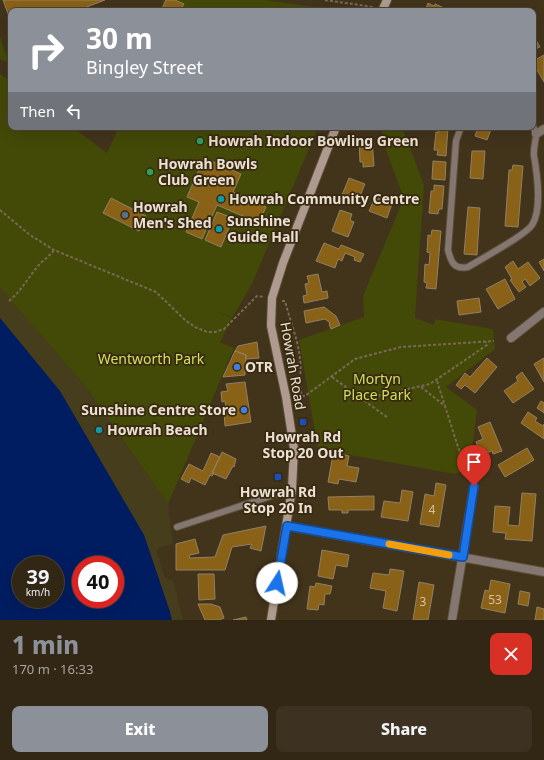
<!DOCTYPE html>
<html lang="en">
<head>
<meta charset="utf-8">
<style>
	body { margin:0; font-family:"Noto Sans",sans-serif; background:#3d3222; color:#f1f3f6; height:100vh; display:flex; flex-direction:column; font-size:15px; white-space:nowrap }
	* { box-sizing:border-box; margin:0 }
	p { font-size:13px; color:#a8a5a0 }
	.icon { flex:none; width:22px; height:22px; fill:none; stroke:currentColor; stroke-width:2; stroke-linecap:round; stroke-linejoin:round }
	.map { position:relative; height:620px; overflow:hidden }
	.panel { display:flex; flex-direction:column; background:#322614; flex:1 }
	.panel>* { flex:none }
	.top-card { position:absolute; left:8px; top:8px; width:528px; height:122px; border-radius:8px; box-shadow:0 4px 16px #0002,0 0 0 1px #4d4334; background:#8c9099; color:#fff; overflow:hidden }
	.speed { position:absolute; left:12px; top:556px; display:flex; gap:8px; font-size:20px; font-weight:700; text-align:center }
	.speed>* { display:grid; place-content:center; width:52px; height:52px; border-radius:50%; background:#322614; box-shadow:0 4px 16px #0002,0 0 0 1px #4d4334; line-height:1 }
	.speed small { font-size:10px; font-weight:400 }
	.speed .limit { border:6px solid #d22; background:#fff; color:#111 }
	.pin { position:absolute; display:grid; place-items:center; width:34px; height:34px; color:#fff; margin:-41px -17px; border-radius:50% 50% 50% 0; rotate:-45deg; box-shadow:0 0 4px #0007 }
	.pin .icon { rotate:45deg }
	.me { position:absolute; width:44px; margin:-22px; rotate:10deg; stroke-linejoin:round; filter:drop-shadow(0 0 3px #0008) }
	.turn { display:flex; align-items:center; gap:14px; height:84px; padding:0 12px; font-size:18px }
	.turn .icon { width:52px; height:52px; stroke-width:2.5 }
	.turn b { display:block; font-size:28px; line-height:34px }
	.then { display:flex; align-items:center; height:38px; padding:0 12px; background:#0003; gap:8px; font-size:15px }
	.round { display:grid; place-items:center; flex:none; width:42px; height:42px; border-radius:8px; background:#3d3222 }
	.overview { display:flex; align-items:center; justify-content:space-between; height:68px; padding:0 12px }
	h1 { font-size:24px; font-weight:800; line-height:30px; color:#8c9099 }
	.action { display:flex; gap:8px; margin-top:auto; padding:8px 12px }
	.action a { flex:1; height:46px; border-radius:8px; background:#8c9099; color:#fff; font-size:16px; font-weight:800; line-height:46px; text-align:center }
	.action a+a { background:#3d3222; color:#f1f3f6 }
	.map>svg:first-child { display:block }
	.green { fill:#434a07 }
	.sand { fill:#463d1d }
	.water { fill:#001d61; fill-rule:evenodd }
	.building { fill:#8a6217; stroke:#918065 }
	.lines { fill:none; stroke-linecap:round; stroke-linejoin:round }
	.lane-casing { stroke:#5d4f38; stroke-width:8 }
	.street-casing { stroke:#5d4f38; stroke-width:10 }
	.secondary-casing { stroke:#5d4f38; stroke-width:10 }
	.path { stroke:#776954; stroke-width:2; stroke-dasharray:3 2; stroke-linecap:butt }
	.lane { stroke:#847670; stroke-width:6 }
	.street { stroke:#847670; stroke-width:8 }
	.secondary { stroke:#af9a8f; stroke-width:8 }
	.route-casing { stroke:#114b97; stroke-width:10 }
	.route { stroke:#1a73e8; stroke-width:7 }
	.slow { stroke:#f59e0b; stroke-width:7 }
	.leisure-dot { fill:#2e9e5b; stroke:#382911; stroke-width:1.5 }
	.culture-dot { fill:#0f9aa8; stroke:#382911; stroke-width:1.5 }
	.service-dot { fill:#5c6f8a; stroke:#382911; stroke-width:1.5 }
	.shop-dot { fill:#3f7fe0; stroke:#382911; stroke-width:1.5 }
	.transit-dot { fill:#1a4fb4; stroke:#382911; stroke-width:1.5 }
	.labels { text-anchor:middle; stroke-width:3.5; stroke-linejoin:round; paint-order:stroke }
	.number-label { font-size:12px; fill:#d3c1a4 }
	.poi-label { font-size:14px; font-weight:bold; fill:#ebe1d3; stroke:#382911; text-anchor:start }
	.park-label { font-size:14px; fill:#d0e15d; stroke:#382911 }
	.street-label { font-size:14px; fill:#ebe1d3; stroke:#382911 }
</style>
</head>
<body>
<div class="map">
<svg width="544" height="620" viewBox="0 0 544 620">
	<rect width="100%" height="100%" fill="#42331b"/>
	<path class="green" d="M164 0H264L345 11H159Z
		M0 37 9 63 0 59Z
		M0 74 11 82V127H72L107 153 119 127H318L252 284 232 318 216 311 232 319 220 342 234 348 168 504 85 386 0 288Z
		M381 127H402L424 185 415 318 434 325 435 319 493 329 495 349 446 387 477 410 470 465 455 474 318 449 299 340 364 317 363 296 404 198 387 153Z"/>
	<path class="sand" d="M0 288 85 386 168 504 173 544 159 547 157 552 165 578 173 580 183 620H172L170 612 144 535 60 391 0 318Z"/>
	<path class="water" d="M0 318 60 391 144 535 170 612 172 620H0ZM21 565H55V599H21ZM81 565H115V599H81Z"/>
	<path class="building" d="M3 0H105L76 11H11V22Z
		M166 0H175L184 4 180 11H161Z
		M428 3 434 6 435 4 451 11H425Z
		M533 35 540 47 533 50Z
		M544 55V82L533 63V61Z
		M439 127 448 128 446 156 437 155 438 150H434L436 132H439Z
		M478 127H492L487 140 475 136Z
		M372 139 374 166 363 167V162H360L359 140Z
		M472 151H485L483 179 470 178Z
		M204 158 241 174 233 192 266 207 259 223 217 205 202 239 186 232 199 202 187 197Z
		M433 161 446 162 445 180 432 179Z
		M513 165 523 166 518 227 505 226 509 170H512Z
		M349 178 365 184 357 203 346 199 347 197 342 195Z
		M434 185 444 186 442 209H439L438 214 429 213 431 191H434Z
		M379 196 393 201 387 218 369 211 374 200 377 201Z
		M111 198 146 216 139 231 103 213Z
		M468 207 480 208 477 255 464 254Z
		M340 210 352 214 350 220 354 222 348 237 332 231Z
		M217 212 233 218 221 247 205 240Z
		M432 230 441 231 436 289 426 288 427 283 424 282 425 264 429 265 430 253 427 252 428 235 431 236Z
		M324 243 339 249 341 245 364 254 360 262 354 260 355 257 345 253 342 261 338 259 335 268 316 261Z
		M544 259V271L539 262Z
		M513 261 518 269 528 262 540 278 530 286 525 279 522 282 526 287 519 292 510 280 512 279 505 267Z
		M318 274 322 292 327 291 328 298 304 303 303 296 307 295 305 284 309 283 307 276Z
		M505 279 515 299 498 309 486 289Z
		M479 298 481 312 459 315 457 301Z
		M324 307 336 316 340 325 331 329 329 324 330 323 325 319 306 323 304 311Z
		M257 342 259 358 246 359V355L235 351 238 346Z
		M235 351 246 355 245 375 223 377Z
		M487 358 497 367 475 393 465 385 461 389 456 385 465 373 470 377Z
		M544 358V382L534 364Z
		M522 372 534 389 513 403 504 391 518 381 516 377Z
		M245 382 251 422 225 426 224 410 226 409 225 401 222 402 221 392 228 391 226 384Z
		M541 401 544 403V413L537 408Z
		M528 412 537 418 535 421 543 426 544 424V439L521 423Z
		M490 422 502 451 493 454 492 451 481 455 476 442 483 439 478 427Z
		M527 448 534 460 505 477 498 465Z
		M222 452 236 459 234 467 233 466 226 479 212 473Z
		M211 453 220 457 212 473H214L212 476 210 475 205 485 191 478 189 483 181 479 189 464 203 471Z
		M336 453 349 456 347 466 359 468 356 482 339 479 338 484 328 482 333 455 335 456Z
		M436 483 446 485 439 527 420 524 425 494 434 496Z
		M402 490 413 492 408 521 381 517 384 501 400 503Z
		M522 493 536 494 532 541 505 539 506 533 493 532 495 506 510 507 508 525 519 526Z
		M374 496V510H348V513H342V510H329L328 497Z
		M266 526 261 551 250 548 252 544 232 547 225 570H176V544L195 539 199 553 190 555 189 558 215 557 223 535Z
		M322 550 349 555 347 567 336 565 333 579 318 576Z
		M390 569 404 571 397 611 383 608 386 591 370 588 373 573 389 575Z
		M198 574H214L215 599 199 600Z
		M491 580 510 584 505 613 481 608 485 590 489 591Z
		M419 582 434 585 428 620H413Z
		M316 583 332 586 330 594H325L324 605 319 604 318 610 307 609 310 586 315 587Z
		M520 591 530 593 528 606 518 604Z
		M198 604H211L220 607 224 618 219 620H205Z
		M537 607 544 609V620H535Z
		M246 617 247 620H233Z"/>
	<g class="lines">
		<g class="lane-casing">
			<path id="lane" d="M461 127 456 141 448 250C451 262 454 270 468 267 481 259 526 235 532 225 542 210 537 173 534 156 533 148 536 142 536 134 535 132 534 128 533 126
				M177 527 292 489"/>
		</g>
		<g class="street-casing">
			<path id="street" d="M536 134 544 129
				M511 338 544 312
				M287 526 544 572
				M452 620 474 486"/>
		</g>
		<g class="secondary-casing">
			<path id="secondary" d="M382 11 387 0
				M271 620 292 489 294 449 286 397 271 326 272 298 283 263 336 127"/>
		</g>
		<path class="path" d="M325 0 373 7
			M0 210 30 235 54 250 156 292 185 320 195 327 207 332H215L224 329 257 296 264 297
			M9 301C21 291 28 278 38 266 43 260 50 256 54 250
			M282 301H285C290 321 298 339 300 359 302 371 298 384 302 396H305L355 359 401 347 494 341
			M332 377 388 418
			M437 381 445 406
			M421 387 445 406 458 447 467 468
			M363 399 430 384 487 345 486 342"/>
		<use href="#lane" class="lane"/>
		<use href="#street" class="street"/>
		<use href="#secondary" class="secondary"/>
	</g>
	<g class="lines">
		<g class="route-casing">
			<path id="route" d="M277 583 287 526 463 557 474 486"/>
		</g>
		<use href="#route" class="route"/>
		<path class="slow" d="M389 544 449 555"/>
	</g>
	<g class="leisure-dot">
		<circle cx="200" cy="141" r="4"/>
		<circle cx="150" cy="172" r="4"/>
	</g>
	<g class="culture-dot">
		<circle cx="221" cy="199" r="4"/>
		<circle cx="219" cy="229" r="4"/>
		<circle cx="99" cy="430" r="4"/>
	</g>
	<circle class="service-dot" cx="125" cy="215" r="4"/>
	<g class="shop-dot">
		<circle cx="237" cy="367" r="4"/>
		<circle cx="244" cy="410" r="4"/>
	</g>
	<g class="transit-dot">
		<rect x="299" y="418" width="8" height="8" rx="2"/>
		<rect x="274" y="473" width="8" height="8" rx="2"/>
	</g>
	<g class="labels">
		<g class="number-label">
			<text x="432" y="514">4</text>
			<text x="495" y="604">53</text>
			<text x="423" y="606">3</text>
		</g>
		<g class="poi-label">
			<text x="208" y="146">Howrah Indoor Bowling Green</text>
			<text x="158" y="169">Howrah Bowls<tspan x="158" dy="16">Club Green</tspan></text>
			<text x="229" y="204">Howrah Community Centre</text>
			<text x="133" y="212">Howrah<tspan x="133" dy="16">Men's Shed</tspan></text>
			<text x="227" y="226">Sunshine<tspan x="227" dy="16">Guide Hall</tspan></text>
			<text x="245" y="372">OTR</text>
			<text x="236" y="415" text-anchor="end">Sunshine Centre Store</text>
			<text x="107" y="435">Howrah Beach</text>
			<text x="303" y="442" text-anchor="middle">Howrah Rd<tspan x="303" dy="16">Stop 20 Out</tspan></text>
			<text x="278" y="497" text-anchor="middle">Howrah Rd<tspan x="278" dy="16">Stop 20 In</tspan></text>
		</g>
		<g class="park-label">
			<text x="151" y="364">Wentworth Park</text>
			<text x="377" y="384">Mortyn<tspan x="377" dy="16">Place Park</tspan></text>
		</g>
		<g class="street-label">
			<text transform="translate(293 366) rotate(80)" y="5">Howrah Road</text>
		</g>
	</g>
</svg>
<div class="speed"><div>39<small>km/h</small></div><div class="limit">40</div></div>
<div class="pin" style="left:474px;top:486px;background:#d93025"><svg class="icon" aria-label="arrive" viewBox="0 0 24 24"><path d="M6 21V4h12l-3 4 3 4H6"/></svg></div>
<svg class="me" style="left:277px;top:583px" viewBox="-20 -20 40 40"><circle r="19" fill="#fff"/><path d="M0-13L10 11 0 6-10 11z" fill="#1a73e8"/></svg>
<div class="top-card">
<div class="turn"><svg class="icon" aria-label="right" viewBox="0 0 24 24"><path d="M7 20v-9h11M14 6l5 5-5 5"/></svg><div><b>30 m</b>Bingley Street</div></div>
<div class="then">Then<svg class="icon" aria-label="left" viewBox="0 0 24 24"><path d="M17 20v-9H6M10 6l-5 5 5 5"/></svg></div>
</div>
</div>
<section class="panel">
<div class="overview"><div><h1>1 min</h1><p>170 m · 16:33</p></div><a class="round" style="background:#d93025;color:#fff"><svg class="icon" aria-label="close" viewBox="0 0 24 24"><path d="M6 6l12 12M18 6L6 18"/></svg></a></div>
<div class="action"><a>Exit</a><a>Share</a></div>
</section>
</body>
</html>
